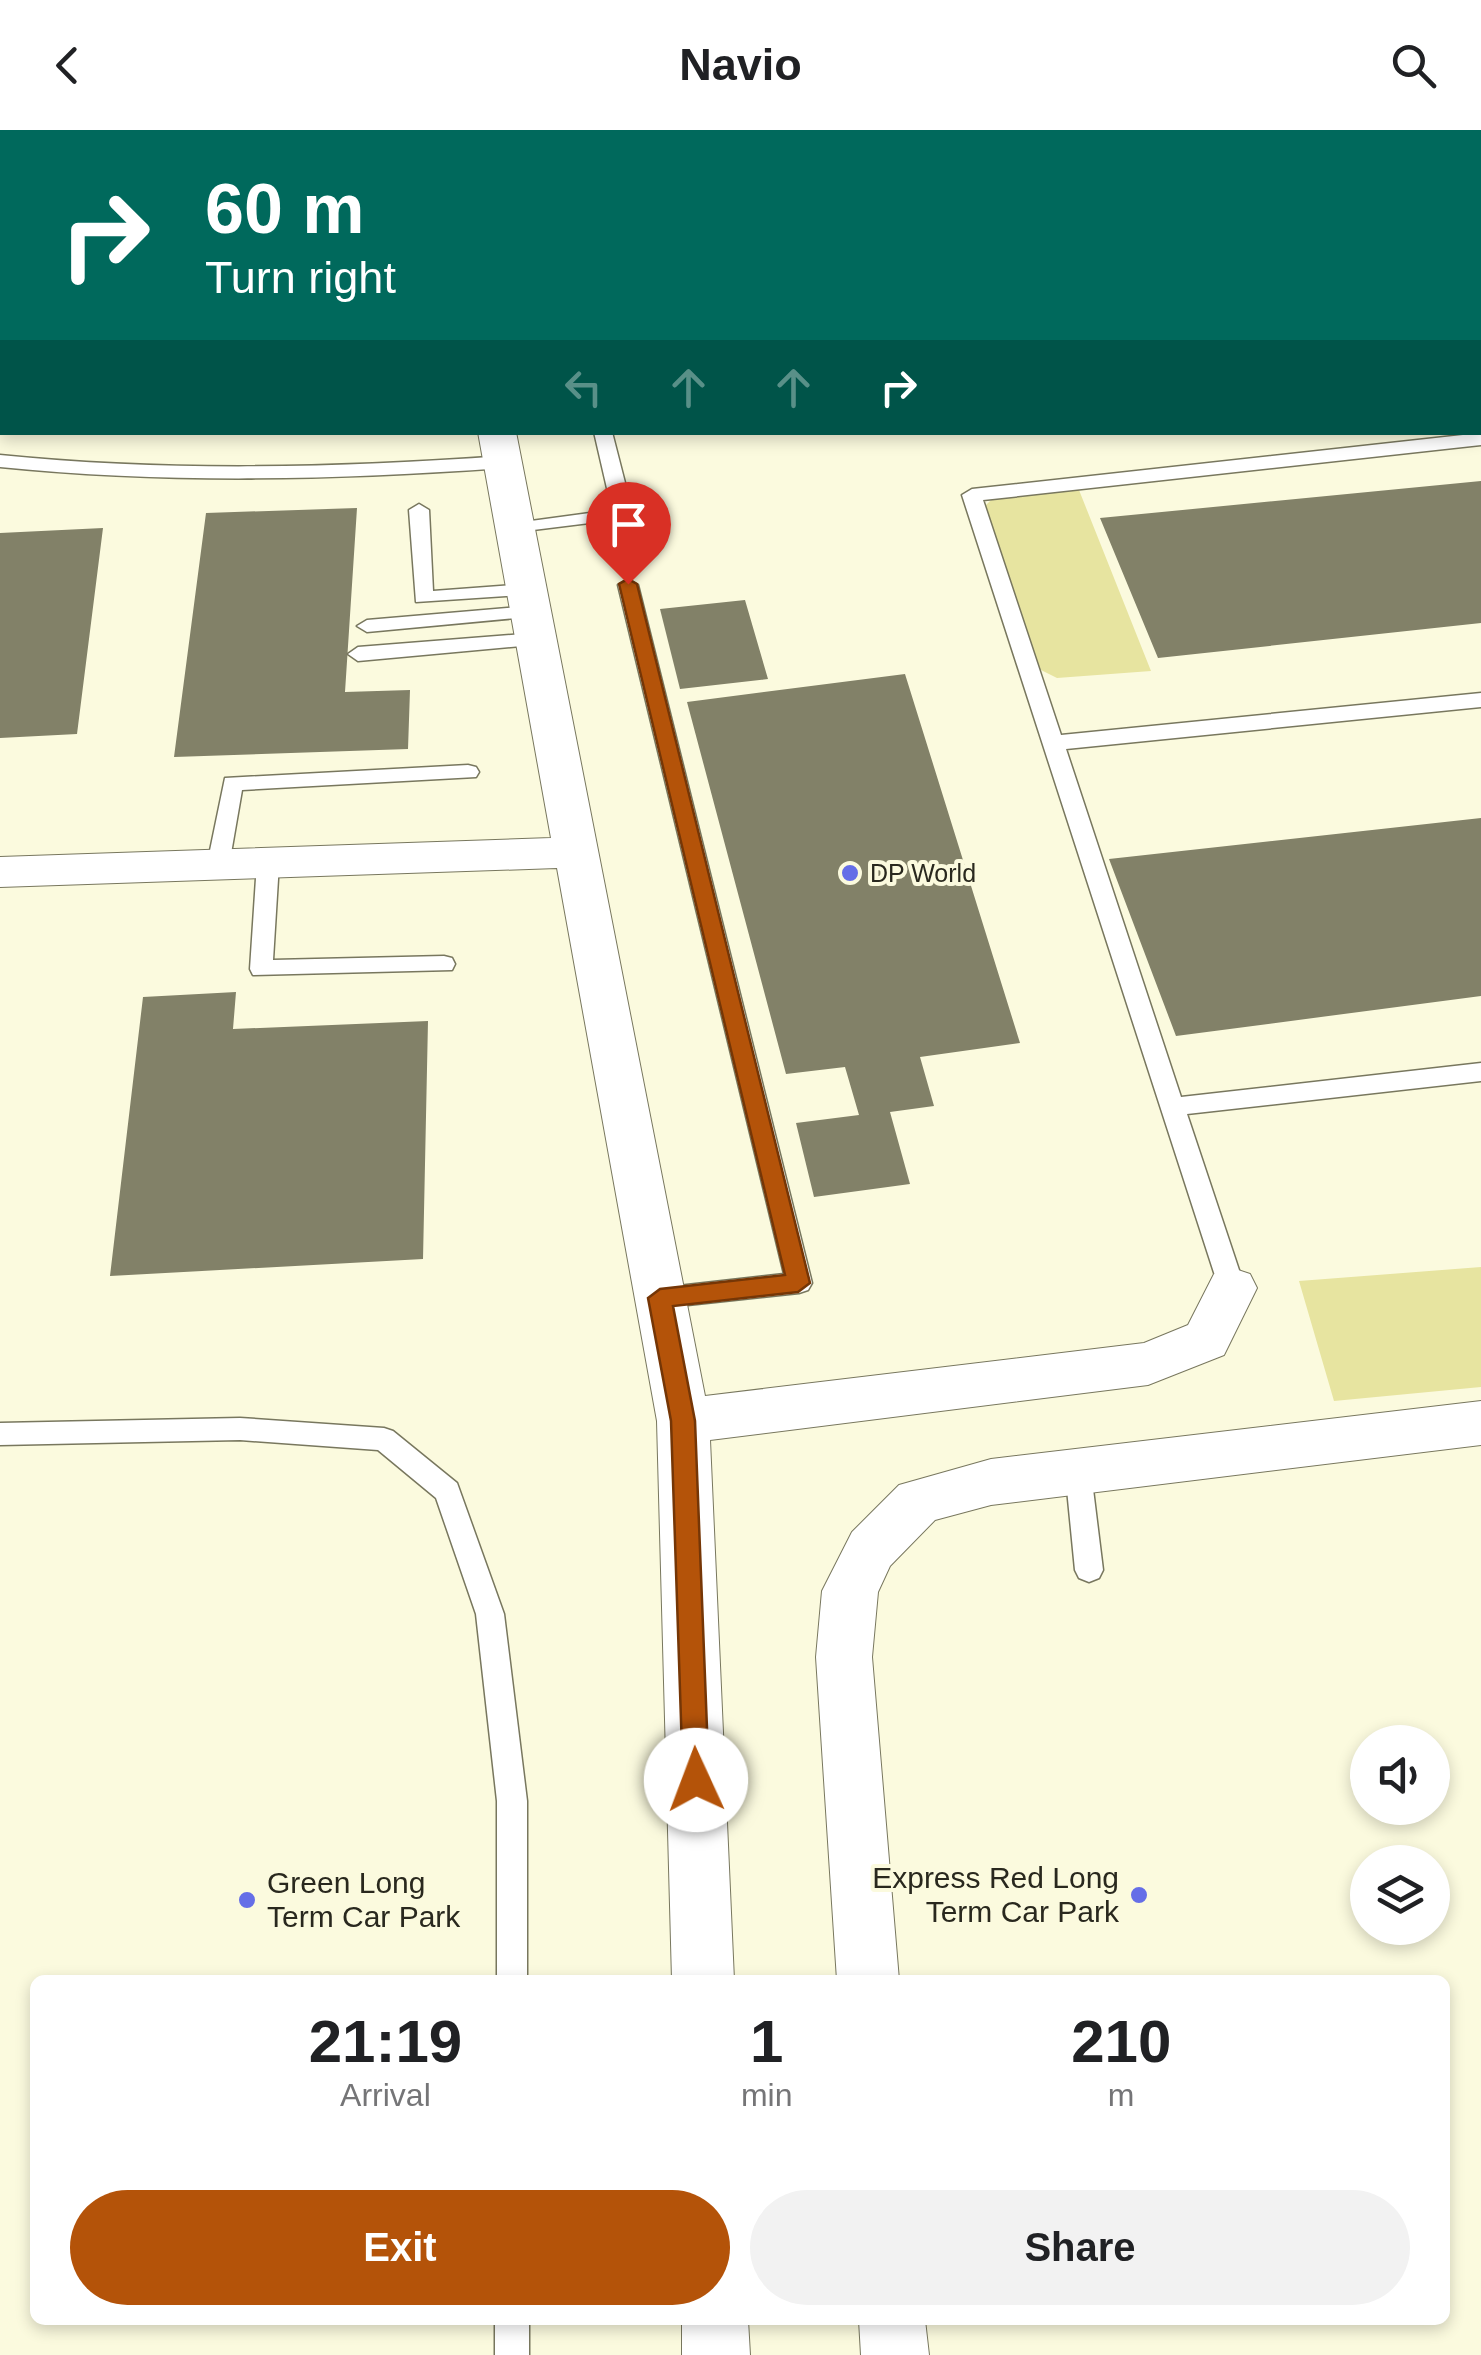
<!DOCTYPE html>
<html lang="en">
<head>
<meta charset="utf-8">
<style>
	body { margin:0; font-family:Helvetica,sans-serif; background:#f2f2f2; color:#202124; height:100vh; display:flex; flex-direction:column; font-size:38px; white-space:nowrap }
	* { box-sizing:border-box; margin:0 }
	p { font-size:32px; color:#757577 }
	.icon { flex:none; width:55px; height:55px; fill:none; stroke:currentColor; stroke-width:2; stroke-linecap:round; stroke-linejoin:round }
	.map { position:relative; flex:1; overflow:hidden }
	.sheet { position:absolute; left:30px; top:1845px; width:1420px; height:350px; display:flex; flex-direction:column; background:#fff; border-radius:15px; box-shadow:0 5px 15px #0003 }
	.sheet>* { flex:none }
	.guide { position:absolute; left:0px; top:0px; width:1482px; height:305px; box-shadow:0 5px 15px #0003; background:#00695c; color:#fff; overflow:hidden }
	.tools { position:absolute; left:1350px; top:1595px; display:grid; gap:20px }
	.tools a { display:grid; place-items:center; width:100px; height:100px; border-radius:50%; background:#fff; box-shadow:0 5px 15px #0003; font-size:50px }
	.pin { position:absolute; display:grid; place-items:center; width:85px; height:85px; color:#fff; margin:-102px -42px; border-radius:50% 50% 50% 0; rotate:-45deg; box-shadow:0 0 10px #0007 }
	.pin .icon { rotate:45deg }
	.me { position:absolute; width:110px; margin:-55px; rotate:358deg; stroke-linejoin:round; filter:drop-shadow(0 0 8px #0008) }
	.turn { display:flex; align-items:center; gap:35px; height:210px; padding:0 40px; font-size:45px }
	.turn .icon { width:130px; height:130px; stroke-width:2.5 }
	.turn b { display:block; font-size:70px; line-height:85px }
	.lanes { display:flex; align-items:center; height:95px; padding:0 40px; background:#0003; justify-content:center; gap:50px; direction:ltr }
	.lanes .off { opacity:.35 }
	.eta { display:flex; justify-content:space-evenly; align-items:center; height:170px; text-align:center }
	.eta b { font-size:60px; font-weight:700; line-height:70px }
	.primary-button { display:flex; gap:20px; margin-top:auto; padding:20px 40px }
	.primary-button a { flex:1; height:115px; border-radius:60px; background:#b45309; color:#fff; font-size:40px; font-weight:700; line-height:115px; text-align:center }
	.primary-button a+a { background:#f2f2f2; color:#202124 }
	header { display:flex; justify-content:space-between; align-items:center; height:130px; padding:0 40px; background:#fff; font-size:45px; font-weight:700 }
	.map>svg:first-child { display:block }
	.green { fill:#e7e4a0 }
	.building { fill:#828168 }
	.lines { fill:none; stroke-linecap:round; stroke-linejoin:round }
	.lane-casing { stroke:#78775e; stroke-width:3 }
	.street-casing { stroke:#78775e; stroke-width:2 }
	.lane { fill:#fff; fill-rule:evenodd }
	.street { fill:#fff; fill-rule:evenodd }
	.route { fill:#b45309; stroke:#753606; stroke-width:2.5 }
	.poi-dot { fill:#656ee7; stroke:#fbfade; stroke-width:4 }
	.labels { text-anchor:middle; stroke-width:8; stroke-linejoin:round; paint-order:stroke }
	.poi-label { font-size:25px; fill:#29281e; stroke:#fbfade; text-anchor:start }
	.near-poi-label { font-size:30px; fill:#29281e; stroke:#fbfade; text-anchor:end }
</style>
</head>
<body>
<header><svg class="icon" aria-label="back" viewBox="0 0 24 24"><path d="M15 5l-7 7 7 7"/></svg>Navio<svg class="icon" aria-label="search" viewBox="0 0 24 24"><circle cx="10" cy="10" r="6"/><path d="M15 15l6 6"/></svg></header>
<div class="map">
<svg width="1481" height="2225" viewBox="0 0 1481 2225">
	<rect width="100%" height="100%" fill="#fbfade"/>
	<path class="green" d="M1077 355 1151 541 1057 548 1033 536 982 379 993 368Z
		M1481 1137V1257L1334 1271 1299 1151Z"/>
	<path class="building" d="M1481 351V493L1158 528 1100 388Z
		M357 378 345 562 410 560 408 619 174 627 206 383Z
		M103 398 77 604 0 608V403Z
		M745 470 768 549 680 559 660 479Z
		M905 544 1020 913 920 927 934 976 890 982 910 1054 814 1067 796 993 859 985 845 937 786 944 687 572Z
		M1481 688V866L1176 906 1109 729Z
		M236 862 233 899 428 891 423 1129 110 1146 143 867Z"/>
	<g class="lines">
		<g class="lane-casing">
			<path id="lane" d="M523 0H539L540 2H524Z
				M845 0H861L862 2H846Z
				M0 10H2V20H0Z
				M1480 229H1481V239H1480Z
				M594 302H612L633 384 630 388 509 403V395L516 393 612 380Z
				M1481 303V315L983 370 1061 605 1481 563V577L1066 619 1181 967 1481 933V951L1187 984 1245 1158 1241 1165H1223L1219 1158 962 365 972 359Z
				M0 325C168 342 335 338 503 326L512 332 503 338C335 350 168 354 0 337Z
				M419 374 429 380 433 461 527 454 534 456V464L416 472 409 380Z
				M628 449 638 455 812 1153 808 1160 799 1163 660 1178 651 1175 647 1168 651 1161 660 1158 784 1144 618 455Z
				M531 476 541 482 538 486 367 502 357 496 367 490Z
				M536 503 546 509 543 514 358 531 348 524 358 517Z
				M468 635 476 637 479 642 476 647 242 660 229 735 218 743 207 735 225 648Z
				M268 725 279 733 273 830 444 826 452 828 455 834 452 840 253 845 250 839 257 733Z
				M240 1288 384 1298 393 1301 457 1353 504 1484 527 1671V1850H497V1671L476 1484 436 1368 378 1320 240 1310 0 1315V1293Z
				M1088 1329 1097 1332 1101 1340 1093 1359 1103 1440 1099 1448 1089 1452 1079 1448 1075 1440 1067 1359 1079 1332Z
				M495 2190H529V2225H495Z"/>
		</g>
		<g class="street-casing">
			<path id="street" d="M478 302H516L705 1266 1144 1213 1188 1195 1214 1144 1232 1138 1250 1144 1257 1158 1224 1225 1148 1255 710 1310 734 1850H672L657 1291 557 738 0 757V727L551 708Z
				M1481 1271V1315L991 1375 935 1390 890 1436 878 1462 872 1527 899 1850H837L816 1527 822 1461 852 1402 899 1355 991 1329Z
				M682 2190H748L750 2225H682Z
				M859 2190H925L929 2225H861Z"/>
		</g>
		<use href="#lane" class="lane"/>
		<use href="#street" class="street"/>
	</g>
	<path class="route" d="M628 449 637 454 810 1153 798 1162 673 1176 695 1291 709 1650 705 1659 696 1663 687 1659 683 1650 671 1291 648 1168 660 1159 785 1145 619 454Z"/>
	<g class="poi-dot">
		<circle cx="850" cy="743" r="10"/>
		<circle cx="1139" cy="1765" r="10"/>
		<circle cx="247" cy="1770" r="10"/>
	</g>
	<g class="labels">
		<g class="poi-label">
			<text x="870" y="752">DP World</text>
		</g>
		<g class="near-poi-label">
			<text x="1119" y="1758">Express Red Long<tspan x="1119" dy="34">Term Car Park</tspan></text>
			<text x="267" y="1763" text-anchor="start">Green Long<tspan x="267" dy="34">Term Car Park</tspan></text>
		</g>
	</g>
</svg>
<div class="tools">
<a><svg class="icon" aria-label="sound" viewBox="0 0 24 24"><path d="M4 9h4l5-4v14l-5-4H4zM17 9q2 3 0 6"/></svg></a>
<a><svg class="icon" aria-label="layers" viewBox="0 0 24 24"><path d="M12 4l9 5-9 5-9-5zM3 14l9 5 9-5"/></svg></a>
</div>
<div class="pin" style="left:628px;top:454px;background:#d93025"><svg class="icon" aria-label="arrive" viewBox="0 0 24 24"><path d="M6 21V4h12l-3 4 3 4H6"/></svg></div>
<svg class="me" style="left:696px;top:1650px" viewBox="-20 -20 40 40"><circle r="19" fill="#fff"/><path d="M0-13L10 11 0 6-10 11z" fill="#b45309"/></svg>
<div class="guide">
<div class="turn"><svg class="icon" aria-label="right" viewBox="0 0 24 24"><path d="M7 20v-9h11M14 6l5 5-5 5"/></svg><div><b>60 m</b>Turn right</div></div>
<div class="lanes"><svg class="icon off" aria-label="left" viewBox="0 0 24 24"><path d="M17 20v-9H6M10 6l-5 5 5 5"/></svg><svg class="icon off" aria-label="ahead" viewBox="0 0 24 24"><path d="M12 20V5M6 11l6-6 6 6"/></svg><svg class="icon off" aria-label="ahead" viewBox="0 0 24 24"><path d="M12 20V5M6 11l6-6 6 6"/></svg><svg class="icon" aria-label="right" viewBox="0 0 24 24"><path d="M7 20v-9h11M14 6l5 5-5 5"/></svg></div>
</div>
<section class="sheet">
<div class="eta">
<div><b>21:19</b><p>Arrival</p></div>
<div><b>1</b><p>min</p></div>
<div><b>210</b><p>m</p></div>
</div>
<div class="primary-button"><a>Exit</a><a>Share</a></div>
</section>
</div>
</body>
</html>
